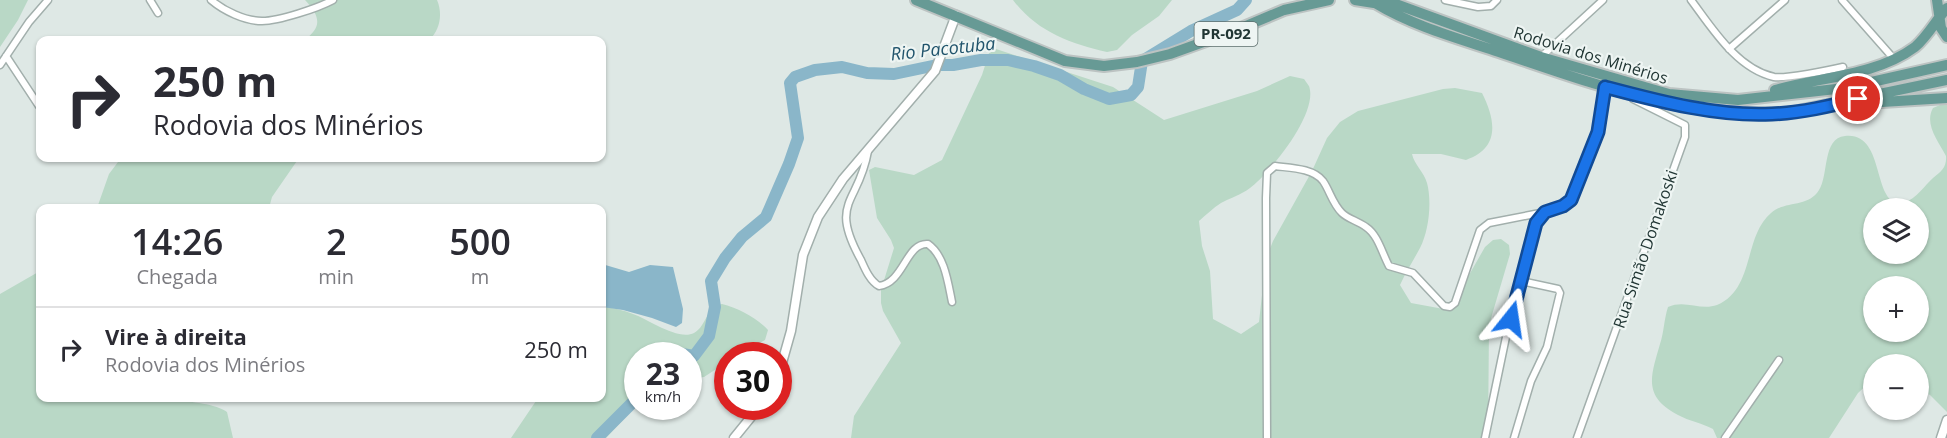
<!DOCTYPE html>
<html lang="pt">
<head>
<meta charset="utf-8">
<style>
	body { margin:0; font-family:"Open Sans",sans-serif; background:#f7f7f7; color:#2b2b33; height:100vh; display:flex; flex-direction:column; font-size:22px; white-space:nowrap }
	* { box-sizing:border-box; margin:0 }
	p { font-size:20px; color:#7c7c81 }
	.icon { flex:none; width:33px; height:33px; fill:none; stroke:currentColor; stroke-width:2; stroke-linecap:round; stroke-linejoin:round }
	.map { position:relative; flex:1; overflow:hidden }
	.side { position:absolute; left:36px; top:204px; width:570px; height:198px; display:flex; flex-direction:column; background:#fff; border-radius:12px; box-shadow:0 2px 4px #0004 }
	.side>* { flex:none }
	.hud { position:absolute; left:36px; top:36px; width:570px; height:126px; border-radius:12px; box-shadow:0 2px 4px #0004; background:#fff; color:#2b2b33; overflow:hidden }
	.controls { position:absolute; left:1863px; top:198px; display:grid; gap:12px }
	.controls a { display:grid; place-items:center; width:66px; height:66px; border-radius:50%; background:#fff; box-shadow:0 2px 4px #0004; font-size:30px }
	.speed { position:absolute; left:624px; top:342px; display:flex; gap:12px; font-size:30px; font-weight:700; text-align:center }
	.speed>* { display:grid; place-content:center; width:78px; height:78px; border-radius:50%; background:#fff; box-shadow:0 2px 4px #0004; line-height:1 }
	.speed small { font-size:15px; font-weight:400 }
	.speed .limit { border:9px solid #d22; background:#fff; color:#111 }
	.pin { position:absolute; display:grid; place-items:center; width:51px; height:51px; color:#fff; margin:-26px; border:3px solid #fff; border-radius:50%; box-shadow:0 2px 6px #0007 }
	.me { position:absolute; width:66px; margin:-33px; rotate:15deg; stroke-linejoin:round; filter:drop-shadow(0 0 4px #0008) }
	.turn { display:flex; align-items:center; gap:21px; height:126px; padding:0 18px; font-size:27px }
	.turn .icon { width:78px; height:78px; stroke-width:2.5 }
	.turn b { display:block; font-size:42px; line-height:51px }
	.eta { display:flex; justify-content:space-evenly; align-items:center; height:102px; text-align:center }
	.eta b { font-size:36px; font-weight:600; line-height:42px }
	ul { padding:0; list-style:none }
	li { display:flex; align-items:center; gap:18px; height:84px; padding:0 18px; border-top:2px solid #e1e1e2 }
	li div { flex:1 }
	li b { display:block; font-size:22px }
	li em { font-style:normal }
	.map>svg:first-child { display:block }
	.green { fill:#b9d8c6; fill-rule:evenodd }
	.water { fill:#8ab6c9 }
	.lines { fill:none; stroke-linecap:round; stroke-linejoin:round }
	.river { stroke:#8ab6c9; stroke-width:12 }
	.minor-casing { stroke:#a2afac; stroke-width:9 }
	.tertiary-casing { stroke:#a2afac; stroke-width:11 }
	.primary-casing { stroke:#bcc3c2; stroke-width:14 }
	.minor { stroke:#fff; stroke-width:6 }
	.tertiary { stroke:#fff; stroke-width:8 }
	.primary { stroke:#679a95; stroke-width:10 }
	.route-casing { stroke:#114b97; stroke-width:15 }
	.route { stroke:#1a73e8; stroke-width:10 }
	.labels { text-anchor:middle; stroke-width:4.5; stroke-linejoin:round; paint-order:stroke }
	.shield { fill:#eef5f3; stroke:#5e6f6d; stroke-width:1.5 }
	.shield-label { font-size:15px; font-weight:bold; fill:#213634 }
	.street-label { font-size:16px; fill:#213634; stroke:#eef5f3 }
	.water-label { font-size:18px; font-style:italic; fill:#21546c; stroke:#eef5f3 }
</style>
</head>
<body>
<div class="map">
<svg width="1947" height="438" viewBox="0 0 1947 438">
	<rect width="100%" height="100%" fill="#dee8e5"/>
	<path class="green" d="M0 0H28L18 20 0 47Z
		M305 0H437C443 14 440 30 429 40H304C323 27 320 16 305 0Z
		M1013 0H1172L1159 16 1132 35 1117 50 1107 52C1070 44 1036 31 1013 0Z
		M996 49 1113 87 1164 120 1257 91 1290 76 1304 79C1304 79 1309 86 1309 86 1319 113 1270 173 1250 188 1241 195 1230 198 1221 203 1213 208 1206 215 1199 221L1202 246 1210 271 1213 319 1241 334 1259 322 1266 259 1273 241 1312 171 1327 138 1340 122 1358 111 1443 89 1455 88 1482 93C1496 121 1500 148 1466 160L1441 154H1412C1414 164 1424 172 1427 183 1432 201 1429 231 1420 248 1413 261 1406 272 1400 285L1411 303 1449 310 1485 247 1493 240 1501 239 1509 245 1510 254 1489 325 1488 438H851L854 416 901 343 883 311 881 303V290L894 248 891 240 877 218 869 170 875 167 914 175 942 160 982 75 989 53Z
		M1947 102V412L1930 395 1919 388 1918 364H1874L1873 379 1858 393 1829 438H1717L1713 429C1702 423 1689 421 1678 415 1642 396 1651 376 1660 344 1664 332 1664 319 1668 307 1685 299 1700 311 1717 305 1755 289 1743 237 1771 213 1786 200 1808 208 1819 190 1829 175 1822 138 1845 136 1888 131 1870 212 1905 202 1916 199 1925 185 1933 178 1941 172 1947 167 1946 156 1938 141 1924 124 1933 108ZM1874 208H1918V254H1874ZM1874 286H1918V332H1874Z
		M121 158H299L272 197 269 208H97L109 174Z
		M40 271V398C75 398 204 394 227 412L233 438H0V294Z
		M722 304C738 308 757 318 768 330L765 340 739 355 728 356 727 362 704 377 689 379 688 356H638L637 405 606 438H511L538 398H602V306C612 308 623 310 633 314 648 319 678 341 694 333 707 326 706 306 722 304Z"/>
	<path class="water" d="M602 264 629 272 650 265 673 267 683 309 682 323 676 327 652 318 623 310 602 307Z"/>
	<g class="lines">
		<path class="river" d="M666 356 670 352 694 356 709 336 715 307 711 281 725 258 742 237 766 217 789 164 798 138 790 83 795 77 815 70 842 67 867 73 894 74 937 65H953L981 60H1008L1034 66 1060 75 1084 89 1109 99 1131 95 1138 87 1142 61 1191 31 1237 10 1246 0
			M597 438 638 397"/>
		<g class="minor-casing">
			<path id="minor" d="M150 0 158 13
				M211 0C224 11 245 21 262 21 279 21 318 8 333 0
				M1445 0 1478 7 1491 6 1497 0
				M1691 0C1712 28 1737 69 1774 77 1785 79 1830 70 1843 67
				M1842 0 1894 59
				M1729 49 1785 0
				M6 56 39 106
				M1541 57 1603 0
				M0 65 29 22 48 0
				M868 151C859 204 828 201 861 260 865 269 870 281 879 286 904 283 906 242 928 244 945 256 948 283 952 302
				M1267 438 1266 198 1267 173 1275 166C1290 168 1313 168 1323 181 1330 191 1332 203 1342 213 1348 219 1358 221 1366 227 1378 235 1382 253 1389 266L1413 273 1444 306 1450 307 1455 303 1480 230 1489 223 1545 212
				M1485 438 1506 337 1536 223C1549 207 1556 211 1571 200L1598 132 1605 87
				M1514 438 1531 381 1547 347 1560 293 1558 289 1521 281
				M1577 438 1685 137V125L1633 99
				M1725 438 1779 360"/>
		</g>
		<g class="tertiary-casing">
			<path id="tertiary" d="M778 377 791 331 803 255 818 217 843 179 935 71 956 15
				M734 438 760 406
				M1941 438 1947 420"/>
		</g>
		<g class="primary-casing">
			<path id="primary" d="M916 0 1065 61 1104 66 1137 62 1170 54 1234 31 1284 10 1329 0
				M1355 0 1374 3H1393L1541 57 1669 94 1738 100 1845 88 1947 65
				M1937 0 1941 28 1947 37
				M1375 3C1413 26 1457 38 1499 52 1591 83 1694 122 1793 112L1947 80
				M1775 90C1820 77 1876 76 1915 47 1928 36 1936 20 1947 8
				M1866 103 1947 98"/>
		</g>
		<use href="#minor" class="minor"/>
		<use href="#tertiary" class="tertiary"/>
		<use href="#primary" class="primary"/>
	</g>
	<g class="lines">
		<g class="route-casing">
			<path id="route" d="M1511 319 1536 223 1545 212 1563 206 1571 200 1598 132 1605 87C1658 101 1717 117 1772 114 1801 113 1830 106 1858 99"/>
		</g>
		<use href="#route" class="route"/>
	</g>
	<g class="labels">
		<rect class="shield" x="1194.5" y="22" width="63" height="24" rx="4.5"/>
		<g class="shield-label">
			<text x="1226" y="39">PR-092</text>
		</g>
		<g class="street-label">
			<text transform="translate(1591 55) rotate(17)" y="6">Rodovia dos Minérios</text>
			<text transform="translate(1645 249) rotate(-71)" y="6">Rua Simão Domakoski</text>
		</g>
		<g class="water-label">
			<text transform="translate(943 49) rotate(-6)" y="6">Rio Pacotuba</text>
		</g>
	</g>
</svg>
<div class="controls">
<a><svg class="icon" aria-label="layers" viewBox="0 0 24 24"><path d="M12 4l9 5-9 5-9-5zM3 14l9 5 9-5"/></svg></a>
<a>+</a>
<a>−</a>
</div>
<div class="speed"><div>23<small>km/h</small></div><div class="limit">30</div></div>
<div class="pin" style="left:1858px;top:99px;background:#d93025"><svg class="icon" aria-label="arrive" viewBox="0 0 24 24"><path d="M6 21V4h12l-3 4 3 4H6"/></svg></div>
<svg class="me" style="left:1511px;top:319px" viewBox="-20 -20 40 40"><path d="M0-17L14 15 0 8-14 15z" fill="#1a73e8" stroke="#fff" stroke-width="4"/></svg>
<div class="hud">
<div class="turn"><svg class="icon" aria-label="right" viewBox="0 0 24 24"><path d="M7 20v-9h11M14 6l5 5-5 5"/></svg><div><b>250 m</b>Rodovia dos Minérios</div></div>
</div>
<section class="side">
<div class="eta">
<div><b>14:26</b><p>Chegada</p></div>
<div><b>2</b><p>min</p></div>
<div><b>500</b><p>m</p></div>
</div>
<ul>
<li><svg class="icon" aria-label="right" viewBox="0 0 24 24"><path d="M7 20v-9h11M14 6l5 5-5 5"/></svg><div><b>Vire à direita</b><p>Rodovia dos Minérios</p></div><em>250 m</em></li>
</ul>
</section>
</div>
</body>
</html>
